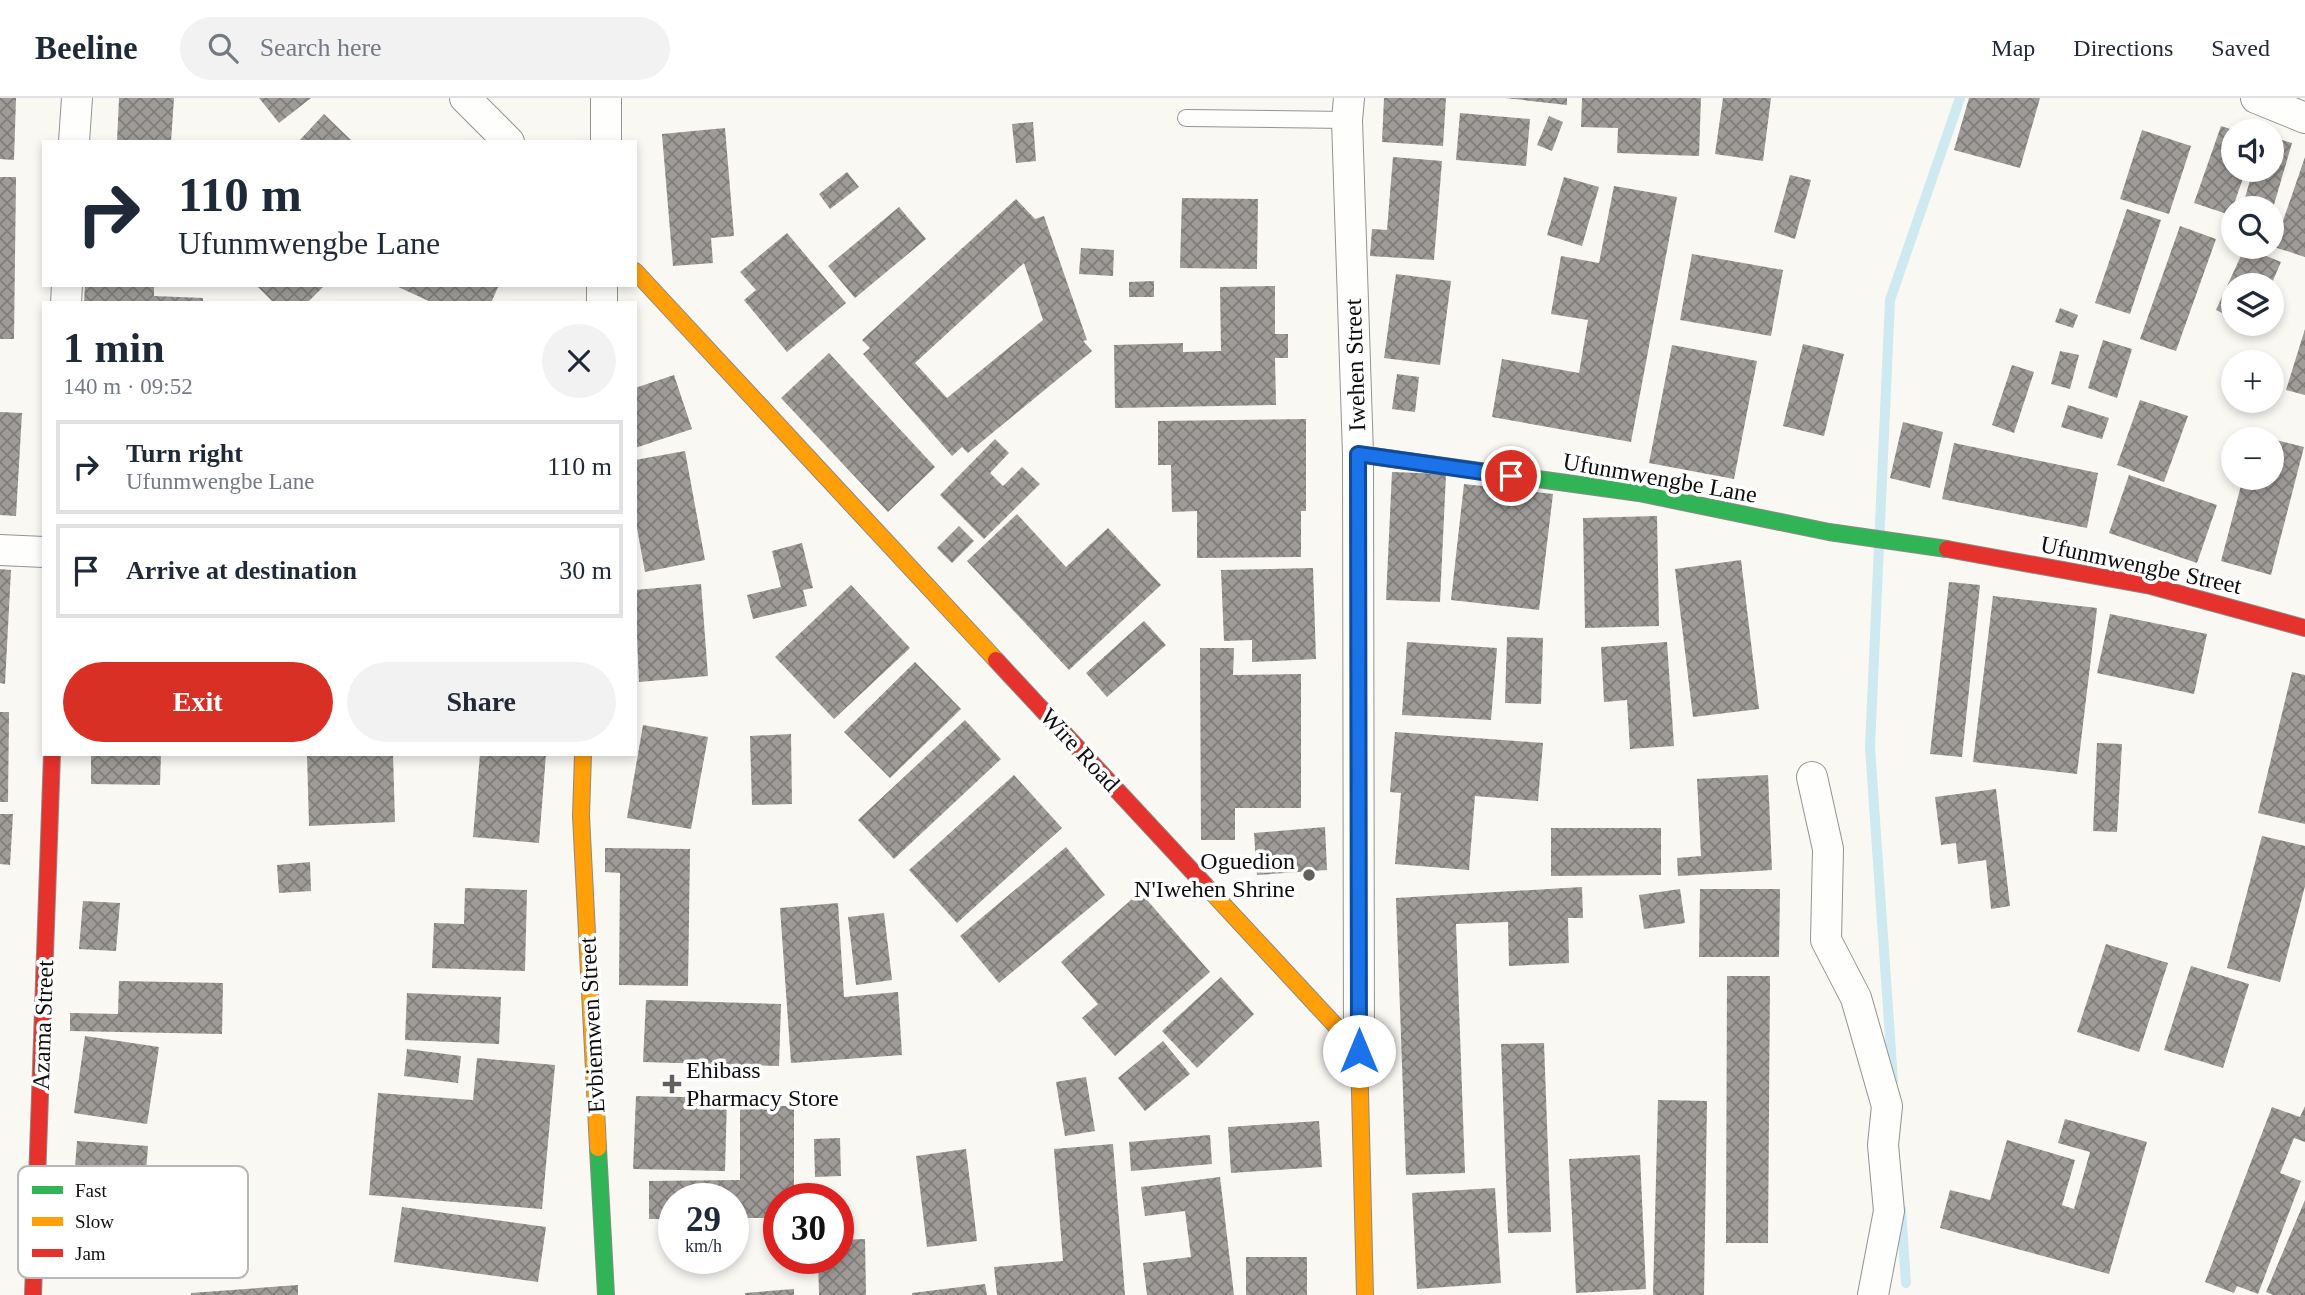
<!DOCTYPE html>
<html lang="en">
<head>
<meta charset="utf-8">
<style>
	body { margin:0; font-family:"Times New Roman",serif; background:#f2f2f3; color:#1f2937; height:100vh; display:flex; flex-direction:column; font-size:26px; white-space:nowrap }
	* { box-sizing:border-box; margin:0 }
	p { font-size:23px; color:#747a83 }
	.icon { flex:none; width:38px; height:38px; fill:none; stroke:currentColor; stroke-width:2; stroke-linecap:round; stroke-linejoin:round }
	.map { position:relative; flex:1; overflow:hidden }
	.details { position:absolute; left:42px; top:203px; width:595px; height:455px; display:flex; flex-direction:column; background:#fff; border-radius:0px; box-shadow:0 4px 10px #0003 }
	.details>* { flex:none }
	.hud { position:absolute; left:42px; top:42px; width:595px; height:147px; border-radius:0px; box-shadow:0 4px 10px #0003; background:#fff; color:#1f2937; overflow:hidden }
	.fabs { position:absolute; left:2221px; top:21px; display:grid; gap:14px }
	.fabs a { display:grid; place-items:center; width:63px; height:63px; border-radius:50%; background:#fff; box-shadow:0 4px 10px #0003; font-size:35px }
	.speed { position:absolute; left:658px; top:1085px; display:flex; gap:14px; font-size:35px; font-weight:700; text-align:center }
	.speed>* { display:grid; place-content:center; width:91px; height:91px; border-radius:50%; background:#fff; box-shadow:0 4px 10px #0003; line-height:1 }
	.speed small { font-size:18px; font-weight:400 }
	.speed .limit { border:10px solid #d22; background:#fff; color:#111 }
	.pin { position:absolute; display:grid; place-items:center; width:60px; height:60px; color:#fff; margin:-30px; border:4px solid #fff; border-radius:50%; box-shadow:0 2px 7px #0007 }
	.me { position:absolute; width:77px; margin:-38px; rotate:0deg; stroke-linejoin:round; filter:drop-shadow(0 0 5px #0008) }
	.turn { display:flex; align-items:center; gap:24px; height:147px; padding:0 21px; font-size:32px }
	.turn .icon { width:91px; height:91px; stroke-width:2.5 }
	.turn b { display:block; font-size:49px; line-height:60px }
	.round { display:grid; place-items:center; flex:none; width:74px; height:74px; border-radius:37px; background:#f2f2f3 }
	.overview { display:flex; align-items:center; justify-content:space-between; height:119px; padding:0 21px }
	h1 { font-size:42px; font-weight:600; line-height:52px }
	.action { display:flex; gap:14px; margin-top:auto; padding:14px 21px }
	.action a { flex:1; height:80px; border-radius:42px; background:#d93025; color:#fff; font-size:28px; font-weight:600; line-height:80px; text-align:center }
	.action a+a { background:#f2f2f3; color:#1f2937 }
	ul { padding:0; list-style:none }
	li { display:flex; align-items:center; gap:21px; height:94px; margin:0 14px 10px; padding:0 7px; border:4px solid #e0e1e3; border-radius:0px }
	li div { flex:1 }
	li b { display:block; font-size:26px }
	li em { font-style:normal }
	header { display:flex; align-items:center; gap:42px; box-sizing:border-box; height:98px; padding:0 35px; background:#fff; border-bottom:2px solid #e0e1e3 }
	header strong { font-size:33px }
	nav { display:flex; gap:38px; margin-inline-start:auto; font-size:24px }
	.search { width:490px; height:63px; background:#f2f2f3; display:flex; align-items:center; gap:18px; box-sizing:border-box; padding:0 24px; border-radius:38px; color:#747a83; font-size:26px }
	.map>svg:first-child { display:block }
	.lines { fill:none; stroke-linecap:round; stroke-linejoin:round }
	.stream { stroke:#cee9f0; stroke-width:10 }
	.building { fill:url(#building-cross-hatch); fill-rule:evenodd }
	.lane-casing { stroke:#949391; stroke-width:18 }
	.street-casing { stroke:#949391; stroke-width:32 }
	.fast-casing { stroke:#8b8a88; stroke-width:18 }
	.slow-casing { stroke:#8b8a88; stroke-width:18 }
	.jam-casing { stroke:#8b8a88; stroke-width:18 }
	.lane { stroke:#fefefd; stroke-width:16 }
	.street { stroke:#fefefd; stroke-width:30 }
	.fast { stroke:#30b455; stroke-width:16 }
	.slow { stroke:#ff9f0a; stroke-width:16 }
	.jam { stroke:#e5322d; stroke-width:16 }
	.route-casing { stroke:#114b97; stroke-width:18 }
	.route { stroke:#1a73e8; stroke-width:12 }
	.poi-dot { fill:#61605e; stroke:#fff; stroke-width:2.5 }
	.labels { text-anchor:middle; stroke-width:7; stroke-linejoin:round; paint-order:stroke }
	.street-label { font-size:24px; fill:#0e0e0e; stroke:#fff }
	.poi-label { font-size:24px; fill:#0e0e0e; stroke:#fff; text-anchor:end }
	.key { fill:#fff; stroke:#b7b7b7; stroke-width:2 }
	.key-label { font-size:19px; fill:#0e0e0e }
</style>
</head>
<body>
<header>
<strong>Beeline</strong>
<div class="search"><svg class="icon" aria-label="search" viewBox="0 0 24 24"><circle cx="10" cy="10" r="6"/><path d="M15 15l6 6"/></svg>Search here</div>
<nav><a>Map</a><a>Directions</a><a>Saved</a></nav>
</header>
<div class="map">
<svg width="2305" height="1197" viewBox="0 0 2305 1197">
	<defs>
		<pattern id="building-cross-hatch" width="8" height="8" patternUnits="userSpaceOnUse" patternTransform="scale(1.75)"><rect width="8" height="8" fill="#9e9b98"/><path d="M0 0l8 8M0 8l8-8" fill="none" stroke="#7f7d7a"/></pattern>
	</defs>
	<rect width="100%" height="100%" fill="#faf8f3"/>
	<g class="lines">
		<path class="stream" d="M1893 983 1870 649 1890 202 1960 0
			M1901 1111 1906 1185"/>
	</g>
	<path class="building" d="M0 0H16L14 62 0 61Z
		M119 0H174L171 44H117Z
		M259 0H311L279 25Z
		M1384 0H1446L1443 48 1382 44Z
		M1505 0H1567V7Z
		M1582 0H1701L1699 58 1617 55 1618 30 1581 29Z
		M1723 0H1771L1763 63 1715 56Z
		M1969 0H2040L2020 70 1954 52Z
		M1460 15 1530 21 1526 68 1456 62Z
		M324 16 353 44H298Z
		M1549 18 1563 24 1552 53 1537 47Z
		M1033 24 1036 63 1016 65 1012 26Z
		M2221 28 2233 32V72H2246L2230 117 2194 105Z
		M725 30 734 138 711 140 713 165 673 168 662 36Z
		M2142 32 2191 48 2169 116 2120 101Z
		M2272 39 2292 45 2273 110H2242L2253 72H2272Z
		M1393 59 1442 63 1434 162 1370 158 1372 131 1387 132Z
		M2305 59V159L2274 149Z
		M847 74 859 89 830 111 819 96Z
		M1790 77 1811 82 1795 141 1774 134Z
		M0 79H16L14 241H0Z
		M1564 79 1599 89 1582 148 1547 137Z
		M1614 88 1677 99 1631 344 1492 319 1502 261 1579 275 1588 222 1551 216 1561 158 1599 165Z
		M1182 100 1258 101 1257 171 1180 170Z
		M1016 101 1035 121 1044 118 1087 242 1083 243 1092 253 968 355 962 349 952 358 863 256 870 250 862 242ZM1024 165 1043 222 947 300 915 265Z
		M899 109 926 141 855 200 828 168Z
		M2127 111 2161 122 2130 216 2095 205Z
		M2180 128 2216 141 2176 253 2140 241Z
		M787 135 846 205 787 254 744 202 756 192 740 174Z
		M2245 149 2281 164 2271 187H2233V220L2216 212Z
		M1081 150 1114 152 1113 178 1079 176Z
		M1692 156 1783 172 1771 238 1680 222Z
		M1396 176 1451 183 1440 267 1384 260Z
		M1154 183V199H1129V184Z
		M85 187H154V198L203 200V205H84Z
		M256 187H325L307 205H274Z
		M394 187H499L491 205H433Z
		M1275 188V236H1288V260H1275L1276 307 1115 310 1114 247 1183 245V254L1221 253 1220 189Z
		M2060 210 2078 217 2073 230 2055 224Z
		M2305 231V297L2286 292Z
		M2103 242 2132 251 2117 300 2088 290Z
		M1803 246 1844 256 1824 338 1783 328Z
		M1672 247 1757 263 1734 381 1649 365Z
		M2060 253 2079 257 2070 291 2051 286Z
		M829 255 935 369 888 414 781 300Z
		M2012 267 2034 274 2014 335 1992 327Z
		M1397 276 1419 279 1415 314 1392 311Z
		M674 277 692 331 635 350V290Z
		M2140 302 2188 318 2164 384 2117 367Z
		M2068 307 2109 320 2102 341 2061 329Z
		M0 314 22 315 16 418 0 417Z
		M1306 321V413H1301V459L1197 460V413L1172 414 1171 367H1158V323Z
		M1903 324 1943 334 1930 390 1890 380Z
		M995 341 1009 355 990 375 1003 388 1022 369 1040 386 984 441 940 397Z
		M2272 341 2304 349 2271 477 2221 463 2243 380H2272Z
		M1954 345 2098 375 2087 430 1942 401Z
		M685 353 705 462 645 474 635 419V362Z
		M1392 374 1446 376 1440 504 1386 502Z
		M2129 377 2217 407 2197 465 2109 435Z
		M1464 386 1553 396 1539 512 1451 502Z
		M1017 416 1066 469 1108 430 1161 487 1069 572 967 463Z
		M1657 418 1659 528 1585 530 1583 420Z
		M959 428 974 443 952 465 937 450Z
		M802 445 813 490 803 492 807 508 753 521 747 497 781 489 772 453Z
		M1741 462 1759 611 1693 619 1675 471Z
		M1313 470 1316 561 1252 564V542L1224 543 1221 472Z
		M0 471 11 472 5 586 0 585Z
		M1949 484 1980 487 1962 659 1930 656Z
		M701 486 708 578 639 584 635 492Z
		M851 487 910 550 834 621 775 559Z
		M1993 498 2097 510 2077 676 1973 664Z
		M2110 516 2207 536 2194 596 2097 575Z
		M1144 523 1166 547 1107 599 1086 575Z
		M1507 539 1543 540 1541 606 1505 605Z
		M1407 544 1497 550 1491 622 1402 617Z
		M1667 544 1674 648 1630 651 1627 602 1604 604 1601 549Z
		M1200 550H1234L1233 577 1301 576V710H1235V742H1201Z
		M915 564 961 611 890 680 844 634Z
		M2292 574 2305 577V726L2258 715Z
		M0 614H9L8 704H0Z
		M965 622 1001 661 894 761 858 722Z
		M643 627 708 639 691 731 627 720Z
		M1395 634 1543 645 1538 703 1475 698 1469 772 1395 766 1401 695 1390 694Z
		M791 636 792 706 752 707 750 638Z
		M2097 645 2122 646 2117 734 2093 733Z
		M91 656H161L160 687 91 686Z
		M307 656H393L395 724 309 728Z
		M480 656H546L539 745 473 739Z
		M1014 677 1062 730 957 825 909 772Z
		M1768 677 1772 772 1678 778 1677 760 1701 758 1697 681Z
		M1996 691 2010 808 1991 811 1986 762 1958 766 1956 745 1941 747 1935 699Z
		M0 716H13L10 767 0 766Z
		M1325 729 1327 772 1257 777 1254 735Z
		M1551 730H1661V777L1551 778Z
		M2262 738 2305 748V788L2280 884 2227 870Z
		M1066 749 1105 797 999 885 960 838Z
		M605 750 690 751 688 888 619 887 620 775 605 774Z
		M310 764 311 793 279 795 277 767Z
		M1582 789 1583 820H1568L1569 865 1509 868 1508 824 1456 826 1465 1075 1406 1077 1396 800Z
		M465 790 527 792 525 873 432 870 434 825 464 826Z
		M1680 791 1685 825 1644 831 1639 797Z
		M1700 791H1780L1779 859H1699Z
		M1140 794 1210 874 1115 958 1082 920 1098 906 1061 864Z
		M83 803 120 805 116 853 79 851Z
		M838 805 844 899 898 894 902 957 791 965 780 810Z
		M884 815 892 882 856 887 848 819Z
		M2106 846 2168 865 2139 954 2077 934Z
		M2191 868 2249 886 2223 970 2164 952Z
		M1727 878H1770L1768 1145H1726Z
		M1221 879 1254 916 1197 970 1162 933Z
		M119 883 223 885 222 936 70 933V915L118 916Z
		M407 895 501 899 499 946 405 942Z
		M646 902 781 906 779 968 643 964Z
		M85 938 159 949 147 1026 74 1015Z
		M1163 943 1190 976 1145 1013 1118 980Z
		M1544 945 1551 1134 1508 1135 1501 946Z
		M407 951 461 958 458 985 404 978Z
		M477 960 555 967 542 1111 369 1097 378 995 473 1002Z
		M1086 979 1095 1033 1065 1038 1056 984Z
		M636 998 727 1000 725 1073 633 1071Z
		M1658 1002 1707 1003 1704 1197H1653Z
		M740 1008H794V1101H779V1120H733V1101H674V1121H649V1083L740 1082Z
		M2305 1008V1044L2294 1040 2280 1075 2301 1083 2258 1196 2237 1188 2234 1195 2205 1184 2272 1009 2300 1019Z
		M2065 1021 2147 1044 2109 1176 1940 1130 1950 1092 1990 1102 2007 1042 2075 1062 2062 1107 2074 1111 2090 1054 2058 1045Z
		M1319 1023 1322 1069 1231 1075 1228 1029Z
		M1210 1037 1212 1066 1131 1073 1129 1044Z
		M840 1040 841 1078 815 1079 814 1041Z
		M77 1043 148 1048 140 1151 52 1145 54 1120 71 1121Z
		M1113 1046 1125 1197H997L994 1169 1063 1163 1054 1051Z
		M966 1051 977 1143 927 1149 916 1058Z
		M1640 1057 1646 1191 1576 1195 1569 1061Z
		M1220 1079 1234 1197H1147L1143 1165 1191 1159 1185 1113 1145 1118 1141 1089Z
		M1495 1090 1501 1185 1417 1191 1412 1095Z
		M2305 1102V1197H2273L2266 1194Z
		M402 1109 546 1129 538 1184 394 1164Z
		M865 1141 866 1197H819L818 1160H838V1142Z
		M1246 1159H1307V1197H1246Z
		M985 1186 987 1197H912V1195Z
		M298 1187V1197H191V1195Z
		M794 1191V1197H745V1195Z"/>
	<g class="lines">
		<g class="lane-casing">
			<path id="lane" d="M1186 20 1347 22"/>
		</g>
		<g class="street-casing">
			<path id="street" d="M465 0 509 44
				M1349 0 1347 22 1358 356 1359 953
				M2256 0 2305 20
				M74 44 77 0
				M606 44V0
				M66 205 67 187
				M602 205V187
				M0 452 44 454
				M1812 679 1828 751 1826 842 1856 900 1887 1008 1883 1047 1889 1113 1873 1197"/>
		</g>
		<g class="fast-casing">
			<path id="fast" d="M1358 356 1639 395 1829 434 1947 451
				M598 1050 606 1197"/>
		</g>
		<g class="slow-casing">
			<path id="slow" d="M635 173 996 562
				M583 656 581 718 598 1050
				M1205 787 1359 953 1365 1197"/>
		</g>
		<g class="jam-casing">
			<path id="jam" d="M1947 451 2151 488 2305 530
				M996 562 1205 787
				M33 1197 52 656"/>
		</g>
		<use href="#lane" class="lane"/>
		<use href="#street" class="street"/>
		<use href="#fast" class="fast"/>
		<use href="#slow" class="slow"/>
		<use href="#jam" class="jam"/>
	</g>
	<g class="lines">
		<g class="route-casing">
			<path id="route" d="M1359 953 1358 356 1511 378"/>
		</g>
		<use href="#route" class="route"/>
	</g>
	<g class="poi-dot">
		<circle cx="1309" cy="777" r="7"/>
		<path d="M668.5 975.5h7v7h7v7h-7v7h-7v-7h-7v-7h7z"/>
	</g>
	<g class="labels">
		<g class="street-label">
			<text transform="translate(1355 267) rotate(-92)" y="8">Iwehen Street</text>
			<text transform="translate(1660 380) rotate(10)" y="8">Ufunmwengbe Lane</text>
			<text transform="translate(2141 467) rotate(12)" y="8">Ufunmwengbe Street</text>
			<text transform="translate(1080 652) rotate(47)" y="8">Wire Road</text>
			<text transform="translate(43 927) rotate(-88)" y="8">Azama Street</text>
			<text transform="translate(592 927) rotate(-93)" y="8">Evbiemwen Street</text>
		</g>
		<g class="poi-label">
			<text x="1295" y="771">Oguedion<tspan x="1295" dy="28">N'Iwehen Shrine</tspan></text>
			<text x="686" y="980" text-anchor="start">Ehibass<tspan x="686" dy="28">Pharmacy Store</tspan></text>
		</g>
	</g>
	<rect x="18" y="1068" width="230" height="112" rx="10" class="key"/>
	<rect x="32" y="1088" width="31" height="8" fill="#30b455"/>
	<rect x="32" y="1119" width="31" height="9" fill="#ff9f0a"/>
	<rect x="32" y="1151" width="31" height="8" fill="#e5322d"/>
	<g class="key-label">
		<text x="75" y="1099">Fast</text>
		<text x="75" y="1130">Slow</text>
		<text x="75" y="1162">Jam</text>
	</g>
</svg>
<div class="fabs">
<a><svg class="icon" aria-label="sound" viewBox="0 0 24 24"><path d="M4 9h4l5-4v14l-5-4H4zM17 9q2 3 0 6"/></svg></a>
<a><svg class="icon" aria-label="search" viewBox="0 0 24 24"><circle cx="10" cy="10" r="6"/><path d="M15 15l6 6"/></svg></a>
<a><svg class="icon" aria-label="layers" viewBox="0 0 24 24"><path d="M12 4l9 5-9 5-9-5zM3 14l9 5 9-5"/></svg></a>
<a>+</a>
<a>−</a>
</div>
<div class="speed"><div>29<small>km/h</small></div><div class="limit">30</div></div>
<div class="pin" style="left:1511px;top:378px;background:#d93025"><svg class="icon" aria-label="arrive" viewBox="0 0 24 24"><path d="M6 21V4h12l-3 4 3 4H6"/></svg></div>
<svg class="me" style="left:1359px;top:953px" viewBox="-20 -20 40 40"><circle r="19" fill="#fff"/><path d="M0-13L10 11 0 6-10 11z" fill="#1a73e8"/></svg>
<div class="hud">
<div class="turn"><svg class="icon" aria-label="right" viewBox="0 0 24 24"><path d="M7 20v-9h11M14 6l5 5-5 5"/></svg><div><b>110 m</b>Ufunmwengbe Lane</div></div>
</div>
<section class="details">
<div class="overview"><div><h1>1 min</h1><p>140 m · 09:52</p></div><a class="round"><svg class="icon" aria-label="close" viewBox="0 0 24 24"><path d="M6 6l12 12M18 6L6 18"/></svg></a></div>
<ul>
<li><svg class="icon" aria-label="right" viewBox="0 0 24 24"><path d="M7 20v-9h11M14 6l5 5-5 5"/></svg><div><b>Turn right</b><p>Ufunmwengbe Lane</p></div><em>110 m</em></li>
<li><svg class="icon" aria-label="arrive" viewBox="0 0 24 24"><path d="M6 21V4h12l-3 4 3 4H6"/></svg><div><b>Arrive at destination</b></div><em>30 m</em></li>
</ul>
<div class="action"><a>Exit</a><a>Share</a></div>
</section>
</div>
</body>
</html>
